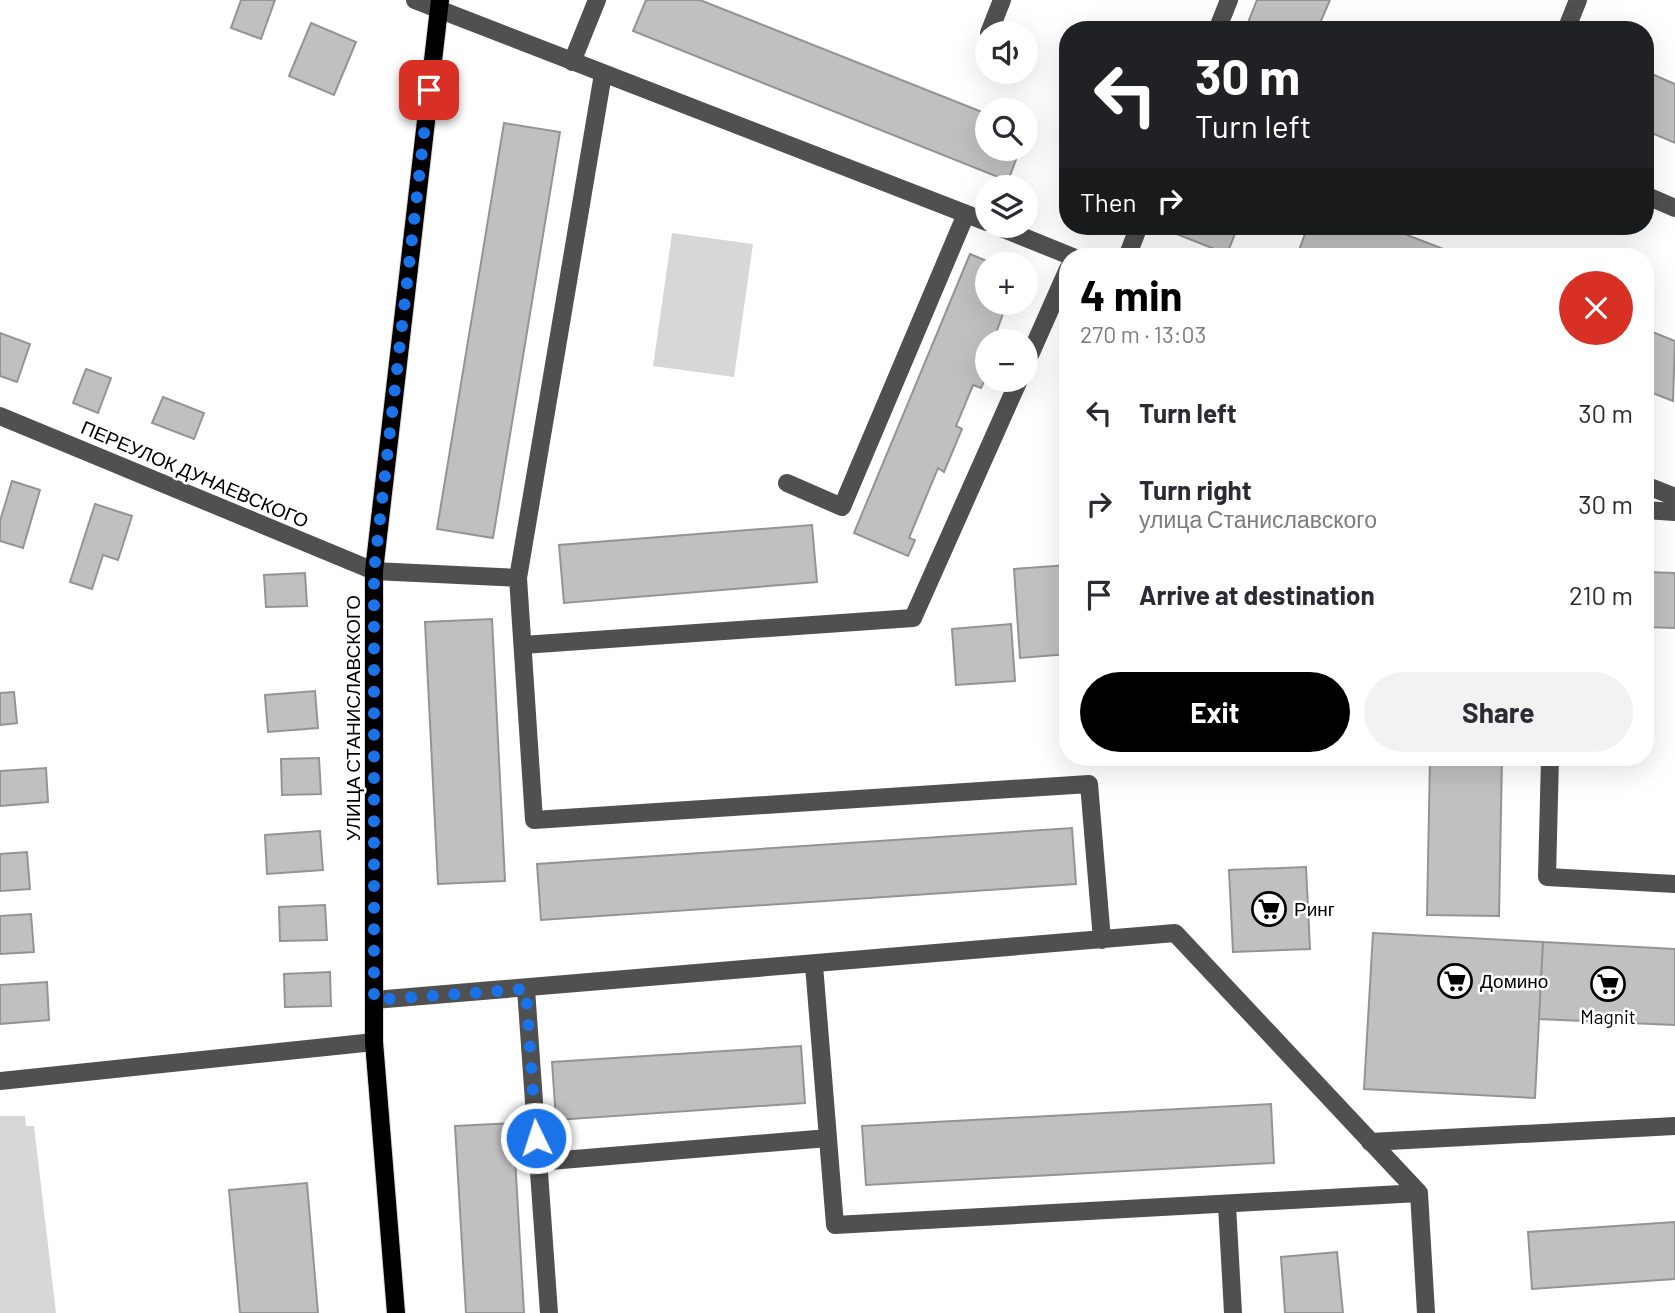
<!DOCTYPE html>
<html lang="en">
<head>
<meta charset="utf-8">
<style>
	body { margin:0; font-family:Barlow,sans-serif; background:#f2f2f3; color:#2b2b33; height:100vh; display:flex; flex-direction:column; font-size:26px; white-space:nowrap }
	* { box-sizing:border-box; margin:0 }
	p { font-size:23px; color:#7c7c81 }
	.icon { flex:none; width:38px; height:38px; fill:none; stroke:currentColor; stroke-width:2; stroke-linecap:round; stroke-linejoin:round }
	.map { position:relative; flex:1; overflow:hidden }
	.sheet { position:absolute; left:1059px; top:248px; width:595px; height:518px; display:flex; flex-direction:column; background:#fff; border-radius:28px; box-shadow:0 7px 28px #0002 }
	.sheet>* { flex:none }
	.guide { position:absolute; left:1059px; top:21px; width:595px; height:214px; border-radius:28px; box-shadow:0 7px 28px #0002; background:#202124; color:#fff; overflow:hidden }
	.controls { position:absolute; left:975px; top:21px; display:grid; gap:14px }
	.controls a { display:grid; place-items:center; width:63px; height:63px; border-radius:50%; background:#fff; box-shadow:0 7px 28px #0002; font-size:35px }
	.pin { position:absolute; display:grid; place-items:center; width:60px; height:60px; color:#fff; margin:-30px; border-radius:14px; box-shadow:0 4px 10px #0006 }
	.me { position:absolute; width:77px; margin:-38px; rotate:356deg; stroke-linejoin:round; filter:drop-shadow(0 0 5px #0008) }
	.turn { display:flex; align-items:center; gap:24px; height:147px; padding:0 21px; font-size:32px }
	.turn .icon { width:91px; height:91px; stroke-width:2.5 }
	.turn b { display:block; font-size:49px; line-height:60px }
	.then { display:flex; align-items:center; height:66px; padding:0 21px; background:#0003; gap:14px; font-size:26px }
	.round { display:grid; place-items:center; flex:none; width:74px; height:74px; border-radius:37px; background:#f2f2f3 }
	.summary { display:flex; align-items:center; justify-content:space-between; height:119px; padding:0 21px }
	h1 { font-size:42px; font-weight:700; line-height:52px; color:#000 }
	.cta { display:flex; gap:14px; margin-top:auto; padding:14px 21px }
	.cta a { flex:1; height:80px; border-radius:42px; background:#000; color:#fff; font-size:28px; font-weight:700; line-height:80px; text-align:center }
	.cta a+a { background:#f2f2f3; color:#2b2b33 }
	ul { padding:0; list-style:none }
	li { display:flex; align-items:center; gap:21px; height:91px; padding:0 21px }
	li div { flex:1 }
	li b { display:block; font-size:26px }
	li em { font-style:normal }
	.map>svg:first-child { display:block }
	.green { fill:#d7d7d7 }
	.building { fill:#c0c0c0; stroke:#949494; stroke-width:2 }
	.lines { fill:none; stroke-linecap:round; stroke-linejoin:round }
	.major-casing { stroke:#dbdbdb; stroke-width:20 }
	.minor { stroke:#505050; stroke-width:18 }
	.major { stroke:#000; stroke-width:18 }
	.route { stroke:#1a73e8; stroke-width:12; stroke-dasharray:0 21.6 }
	.labels { text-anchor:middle; stroke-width:5; stroke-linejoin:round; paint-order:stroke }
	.street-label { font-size:19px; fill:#000; stroke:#fff }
	.poi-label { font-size:19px; fill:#000; stroke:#fff; text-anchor:start }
</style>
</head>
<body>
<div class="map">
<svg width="1675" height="1313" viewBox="0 0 1675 1313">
	<rect width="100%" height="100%" fill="#fff"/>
	<path class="green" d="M672 233 753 244 734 377 653 366Z
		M0 1116H25L26 1126H34L56 1313H0Z"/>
	<path class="building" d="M241 0H275L261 39 231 28Z
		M646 0H700L987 114V149H1020L1008 181 633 31Z
		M1257 0H1330L1317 30H1245Z
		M311 23 356 42 334 95 289 76Z
		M1645 71 1675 84V143L1645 130Z
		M504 123 560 132 493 538 437 529Z
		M1166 226H1238L1227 254 1164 229Z
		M1308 226H1384L1464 257H1309L1298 253Z
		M970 254 994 264H987V303H1007L993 341H987V375L981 388 973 385 956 426 962 429 944 472 938 468 909 538 915 540 908 556 854 533Z
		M1645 329 1675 341 1673 401 1645 390Z
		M0 333 30 344 17 382 0 376Z
		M86 369 111 378 98 413 73 403Z
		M163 397 204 413 194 439 152 423Z
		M12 481 40 490 23 548 0 541V521Z
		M95 504 132 516 118 560 103 555 92 589 70 582Z
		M812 525 817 582 564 603 559 545Z
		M1068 565V654L1020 658 1014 569Z
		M1645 572 1675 573V628L1645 627Z
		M305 573 307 606 266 607 264 575Z
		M492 619 505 881 438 884 425 622Z
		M1011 624 1015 681 956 685 952 629Z
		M315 691 318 728 268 732 265 695Z
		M14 692 17 723 0 725V693Z
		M319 758 321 794 282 795 281 759Z
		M1430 758H1502L1499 916 1427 915Z
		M46 768 48 802 0 806V771Z
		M1072 828 1076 884 541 920 537 864Z
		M320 831 323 870 267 874 265 835Z
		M27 852 30 889 0 891V854Z
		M1306 867 1310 949 1233 952 1229 870Z
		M325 905 327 940 280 941 279 907Z
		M31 914 34 952 0 954V916Z
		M1373 933 1543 942 1535 1098 1364 1089Z
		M1543 942 1675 949V1025L1539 1019Z
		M330 972 331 1006 285 1007 284 974Z
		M47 982 49 1020 0 1024V985Z
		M801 1046 805 1103 556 1120 552 1062Z
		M1271 1104 1274 1163 866 1185 862 1126Z
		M513 1123 524 1313H466L455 1126Z
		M307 1183 318 1313H240L229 1190Z
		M1675 1222V1279L1532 1289 1528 1232Z
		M1337 1252 1343 1313H1285L1281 1257Z"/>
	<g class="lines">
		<g class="major-casing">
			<path id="major" d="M396 1313 374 1042V571L440 0"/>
		</g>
		<path class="minor" d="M415 0 987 222
			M1217 30 1229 0
			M1566 30 1578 0
			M989 33 1002 0
			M572 62 597 0
			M603 74 518 578 534 820 1089 784 1102 940
			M1645 195 1675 208
			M996 226 1073 257
			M1127 257 1139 226
			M1026 364 1068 269
			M0 416 374 571 518 578
			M787 483 842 507 966 214
			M1645 485 1675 497
			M1645 510 1675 512
			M523 645 913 618 1019 380
			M1550 758 1547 877 1675 884
			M814 965 835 1225 1419 1193
			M526 989 549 1313
			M374 1000 1175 933 1419 1193
			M0 1081 374 1042
			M1370 1142 1675 1126
			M538 1162 828 1138
			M1419 1193 1426 1313
			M1227 1205 1233 1313"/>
		<use href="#major" class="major"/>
	</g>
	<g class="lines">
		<path class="route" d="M429 90 374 571V1000L526 989 536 1138"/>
	</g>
	<defs>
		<g id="supermarket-ring" transform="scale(1.75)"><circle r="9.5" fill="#fff" stroke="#000" stroke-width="1.5"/><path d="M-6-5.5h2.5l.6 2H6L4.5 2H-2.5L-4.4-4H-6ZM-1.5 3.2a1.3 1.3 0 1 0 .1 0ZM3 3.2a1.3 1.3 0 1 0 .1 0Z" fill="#000"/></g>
	</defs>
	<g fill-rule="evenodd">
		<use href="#supermarket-ring" x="1269" y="909"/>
		<use href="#supermarket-ring" x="1455" y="981"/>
		<use href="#supermarket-ring" x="1608" y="984"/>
	</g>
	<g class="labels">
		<g class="street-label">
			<text transform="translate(195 474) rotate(23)" y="7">ПЕРЕУЛОК ДУНАЕВСКОГО</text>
			<text transform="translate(353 718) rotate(-90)" y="7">УЛИЦА СТАНИСЛАВСКОГО</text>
		</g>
		<g class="poi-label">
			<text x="1294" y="916">Ринг</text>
			<text x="1480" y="988">Домино</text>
			<text x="1608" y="1024" text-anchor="middle">Magnit</text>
		</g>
	</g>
</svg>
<div class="controls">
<a><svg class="icon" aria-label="sound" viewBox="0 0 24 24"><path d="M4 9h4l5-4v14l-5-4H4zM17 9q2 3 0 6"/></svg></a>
<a><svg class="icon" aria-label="search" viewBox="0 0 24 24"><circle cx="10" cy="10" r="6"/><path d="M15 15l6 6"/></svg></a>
<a><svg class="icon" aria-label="layers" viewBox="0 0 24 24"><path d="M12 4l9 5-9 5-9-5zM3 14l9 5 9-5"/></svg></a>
<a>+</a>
<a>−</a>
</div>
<div class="pin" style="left:429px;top:90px;background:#d93025"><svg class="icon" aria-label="arrive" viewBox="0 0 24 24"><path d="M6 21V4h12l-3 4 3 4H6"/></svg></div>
<svg class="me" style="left:536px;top:1138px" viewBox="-20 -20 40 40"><circle r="17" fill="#1a73e8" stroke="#fff" stroke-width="3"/><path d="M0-11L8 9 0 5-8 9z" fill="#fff"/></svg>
<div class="guide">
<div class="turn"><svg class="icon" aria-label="left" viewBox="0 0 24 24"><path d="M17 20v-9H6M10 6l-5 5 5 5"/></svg><div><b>30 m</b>Turn left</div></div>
<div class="then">Then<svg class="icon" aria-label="right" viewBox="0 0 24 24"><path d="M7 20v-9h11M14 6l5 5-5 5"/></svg></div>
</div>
<section class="sheet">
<div class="summary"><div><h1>4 min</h1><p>270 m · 13:03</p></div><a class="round" style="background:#d93025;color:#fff"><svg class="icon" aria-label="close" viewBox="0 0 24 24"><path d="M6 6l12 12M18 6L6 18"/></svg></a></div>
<ul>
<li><svg class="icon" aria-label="left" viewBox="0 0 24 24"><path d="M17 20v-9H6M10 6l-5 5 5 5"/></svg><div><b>Turn left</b></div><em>30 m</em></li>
<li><svg class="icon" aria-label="right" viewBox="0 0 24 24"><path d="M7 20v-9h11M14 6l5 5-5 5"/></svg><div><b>Turn right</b><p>улица Станиславского</p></div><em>30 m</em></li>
<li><svg class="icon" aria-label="arrive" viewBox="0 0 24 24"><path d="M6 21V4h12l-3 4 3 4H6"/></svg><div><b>Arrive at destination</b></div><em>210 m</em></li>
</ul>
<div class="cta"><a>Exit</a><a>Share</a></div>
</section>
</div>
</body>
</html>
